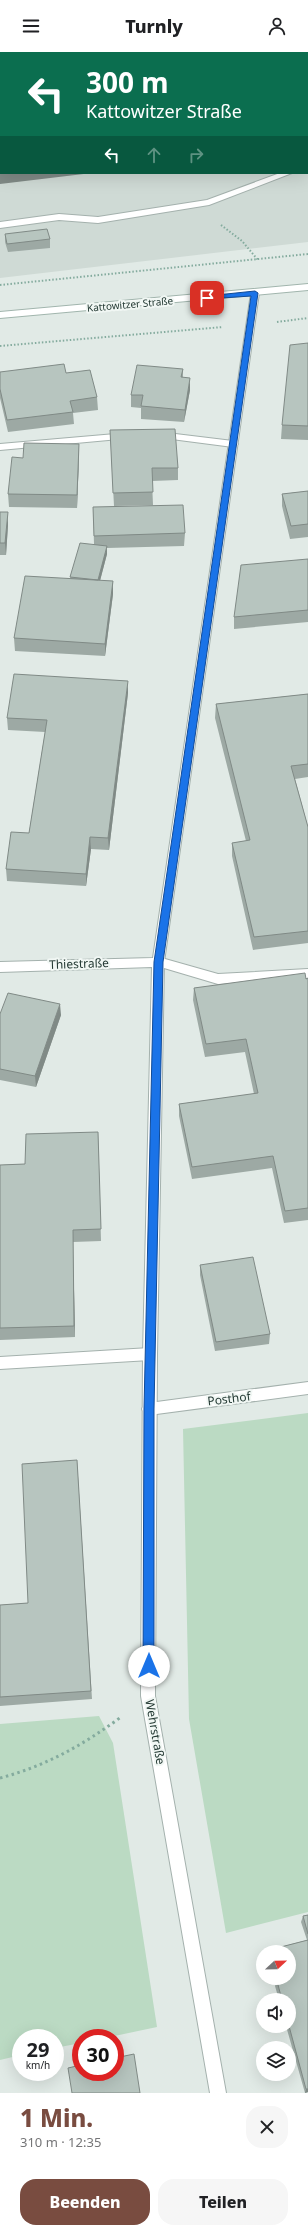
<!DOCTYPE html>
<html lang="de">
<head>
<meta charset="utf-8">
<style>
	body { margin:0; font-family:"Noto Sans",sans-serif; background:#f6f6f6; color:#202124; height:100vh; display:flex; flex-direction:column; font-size:15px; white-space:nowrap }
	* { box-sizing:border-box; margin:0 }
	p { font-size:13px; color:#757577 }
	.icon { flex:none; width:22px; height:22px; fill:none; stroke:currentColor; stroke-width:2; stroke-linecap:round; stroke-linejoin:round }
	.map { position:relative; height:2041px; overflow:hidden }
	.sheet { display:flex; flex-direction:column; background:#fff; flex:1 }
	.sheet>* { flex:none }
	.banner { position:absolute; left:0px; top:0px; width:308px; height:122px; box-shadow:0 4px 16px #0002; background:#0b6e4f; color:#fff; overflow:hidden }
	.needle { width:26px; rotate:68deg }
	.controls { position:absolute; left:256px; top:1893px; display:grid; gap:8px }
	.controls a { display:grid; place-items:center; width:40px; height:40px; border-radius:50%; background:#fff; box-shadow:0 4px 16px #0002; font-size:20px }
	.speed { position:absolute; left:12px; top:1977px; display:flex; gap:8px; font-size:20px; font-weight:700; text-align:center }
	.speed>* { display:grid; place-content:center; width:52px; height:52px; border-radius:50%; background:#fff; box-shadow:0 4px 16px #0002; line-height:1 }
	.speed small { font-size:10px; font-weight:400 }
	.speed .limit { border:6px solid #d22; background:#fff; color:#111 }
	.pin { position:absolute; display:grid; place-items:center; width:34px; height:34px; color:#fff; margin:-17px; border-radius:8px; box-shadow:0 2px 6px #0006 }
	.me { position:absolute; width:44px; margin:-22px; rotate:0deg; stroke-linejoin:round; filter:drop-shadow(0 0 3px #0008) }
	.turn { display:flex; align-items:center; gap:14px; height:84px; padding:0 20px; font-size:18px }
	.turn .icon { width:52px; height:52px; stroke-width:2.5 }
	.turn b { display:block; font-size:28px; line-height:34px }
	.lanes { display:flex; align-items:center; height:38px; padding:0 20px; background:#0003; justify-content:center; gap:20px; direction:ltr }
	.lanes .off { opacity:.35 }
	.round { display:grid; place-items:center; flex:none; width:42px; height:42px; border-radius:16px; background:#f6f6f6 }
	.summary { display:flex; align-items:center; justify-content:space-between; height:68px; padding:0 20px }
	h1 { font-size:24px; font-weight:800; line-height:30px; color:#794c40 }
	.primary-button { display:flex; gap:8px; margin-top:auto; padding:8px 20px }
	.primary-button a { flex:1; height:46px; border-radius:16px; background:#794c40; color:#fff; font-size:16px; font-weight:800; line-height:46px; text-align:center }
	.primary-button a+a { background:#f6f6f6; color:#202124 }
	header { display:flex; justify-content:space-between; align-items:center; height:52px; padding:0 20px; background:#fff; font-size:18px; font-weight:800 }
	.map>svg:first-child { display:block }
	.built { fill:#cfdad5; fill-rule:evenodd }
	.green { fill:#bbdac3 }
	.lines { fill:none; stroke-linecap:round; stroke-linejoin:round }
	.lane-casing { stroke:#a4b1ad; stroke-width:2 }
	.street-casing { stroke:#a4b1ad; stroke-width:2 }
	.secondary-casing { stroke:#a1b5ad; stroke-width:2 }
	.path-far1 { stroke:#84ab9e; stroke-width:2; stroke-dasharray:1.5 2; stroke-linecap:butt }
	.path { stroke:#84ab9e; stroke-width:3; stroke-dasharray:2.5 3.5; stroke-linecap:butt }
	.lane { fill:#fff; fill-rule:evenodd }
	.street { fill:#fff; fill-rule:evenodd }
	.secondary { fill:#fff; fill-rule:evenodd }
	.wall { fill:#9da9a4 }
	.shaded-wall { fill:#808a86 }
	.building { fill:#b7c5bf; stroke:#808a86 }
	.route { fill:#1a73e8; stroke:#114b97 }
	.labels { text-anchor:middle; stroke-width:4; stroke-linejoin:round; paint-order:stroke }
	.far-street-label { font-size:10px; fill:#233933; stroke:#f1f7f4 }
	.street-label { font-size:12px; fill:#233933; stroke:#f1f7f4 }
</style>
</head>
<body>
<header><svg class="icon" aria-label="menu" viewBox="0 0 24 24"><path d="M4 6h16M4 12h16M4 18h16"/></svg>Turnly<svg class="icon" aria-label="person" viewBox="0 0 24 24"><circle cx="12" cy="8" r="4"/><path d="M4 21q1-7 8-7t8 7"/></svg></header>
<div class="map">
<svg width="308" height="2041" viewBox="0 0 308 2041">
	<rect width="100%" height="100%" fill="#e1eae6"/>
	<path class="built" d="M0 0H308V190L0 226ZM1 1H307V121H1Z"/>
	<path class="green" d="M308 1361V1860L226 1881 189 1667 183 1377Z
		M99 1664 113 1691 157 1975 105 1986H81V1991L55 1996V1986H21V2003L0 2008V1672Z"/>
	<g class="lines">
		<g class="lane-casing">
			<path id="lane" d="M307 112H308V116H307Z
				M280 121H292L209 153 98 171 59 168 0 176V170L59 162 98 165 207 148Z
				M159 380 233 389 238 392 233 395 156 385V381Z
				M127 381 130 382V386L0 398V392Z
				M158 905 218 922 308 917V927L218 932 154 913 152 910 154 907Z
				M150 1296 155 1298 157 1302 155 1306 150 1308 0 1317V1305Z
				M308 1330V1342L149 1363 144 1361 142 1357 144 1353 149 1351Z"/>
		</g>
		<g class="street-casing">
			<path id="street" d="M255 238 259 241 164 910 157 1302 155 1644 226 2041H210L141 1644 143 1302 152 915 0 920V910L153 906 251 241Z"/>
		</g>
		<g class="secondary-casing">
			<path id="secondary" d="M308 232V238L0 266V260Z"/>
		</g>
		<path class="path-far1" d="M221 173 242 189 258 208
			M0 233 308 202
			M277 270 308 266
			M0 294 223 275"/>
		<path class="path" d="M0 1726C46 1714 83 1693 121 1665"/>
		<use href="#lane" class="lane"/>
		<use href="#street" class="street"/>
		<use href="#secondary" class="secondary"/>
	</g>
	<path class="wall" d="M198 0H308V10L307 11V1H200Z
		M5 182 50 187V196L8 200 5 190Z
		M308 291V388L281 387 282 373Z
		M183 317V325L190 338 184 370 141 367V356L131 355V343Z
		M0 320 66 321 97 345 98 358 73 361 74 372 8 380 0 346Z
		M110 378 178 416V428L152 429 153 453 114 454Z
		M79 392V404L77 456 9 455 8 442 23 406Z
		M308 439V485L290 487 282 454V442Z
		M93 455 185 481 184 494 107 496V502L100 529H113V542L105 604 15 599 14 586 71 527 70 525 94 492Z
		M0 460 8 473 6 503H0Z
		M308 507V570L234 577V565Z
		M128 641 109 798 91 797 86 834 7 829 6 817 29 781 45 680 8 678 7 666Z
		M308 642V725L295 727 308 775V891L253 898 232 804V791L246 789 215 666 216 652Z
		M308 926V1168L284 1171 272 1116 192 1127 179 1064V1052L254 1042 245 1000 205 1005 193 948 194 936Z
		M0 962 61 963 36 1035 0 1028Z
		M98 1080 101 1189 73 1190 75 1285 0 1288V1113L25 1112Z
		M200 1213 270 1282 269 1292 215 1299 200 1223Z
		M77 1408 92 1647 0 1654V1553L28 1551Z
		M308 1863V2040L305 2041 286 1974H289V1948H279L275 1934 277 1929 279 1926H289V1900H272L273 1897 307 1888 301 1870 303 1864Z"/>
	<path class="shaded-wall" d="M303 0H308V10L307 11V1H302Z
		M0 118H1V121H92L0 132Z
		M190 326V338L184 370 185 358Z
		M79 392V404L77 456V443Z
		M8 460V473L6 503 5 491Z
		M107 494V502L98 536V528Z
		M113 529V542L105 604V592Z
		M128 629V641L109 798 108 786Z
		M90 785 91 797 86 834V822Z
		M60 952 61 963 36 1035 35 1024Z
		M73 1178V1190L75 1285 74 1274Z
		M306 2037H308V2040L305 2041Z"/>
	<path class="building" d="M0 0H63V1H1V118H0Z
		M226 0H303L302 1H228Z
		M47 177 50 187 7 192 5 182Z
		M308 291V374L282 373 290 293Z
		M64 312 66 321 90 318 97 345 70 349 73 360 7 368 0 337V320Z
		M137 313 183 317 181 325 190 326 185 358 141 354 143 343H131Z
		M175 377 178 416H152L153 440 113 441 110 378Z
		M24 391 79 392 77 443 8 442 12 405 23 406Z
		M308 439V472L291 474 282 442Z
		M183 453 185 481 94 484 93 455Z
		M0 460H8L5 491H0Z
		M80 491 107 494 98 528 70 525Z
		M308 507V558L234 565 241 513Z
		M25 524 113 529 105 592 14 586Z
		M14 622 128 629 108 786 90 785 86 822 6 817 11 780 29 781 47 668 7 666Z
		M308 642V712L291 714 308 775V879L254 885 232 791 250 788 216 652Z
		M305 921 306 927 308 926V1156L285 1159 273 1104 192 1115 179 1052 258 1041 246 987 206 992 194 936Z
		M8 941 60 952 35 1024 0 1017V962Z
		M98 1080 101 1177 73 1178 74 1274 0 1276V1113L25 1112 26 1082Z
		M253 1205 270 1282 216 1290 200 1213Z
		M77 1408 91 1639 0 1645V1553L28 1551 22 1412Z
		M308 1863V1882L303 1864Z
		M308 1888V2037H306L289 1974V1948H282L277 1929 279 1926H289V1900H274L273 1897Z
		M134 2002 140 2041H72L68 2016 81 2013V2020H115V2006Z"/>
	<path class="route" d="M255 239 258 241 163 910 154 1357V1614L152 1618 149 1619 145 1618 143 1614 144 1357 154 910 251 244 207 247 204 246 207 244Z"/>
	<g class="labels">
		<g class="far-street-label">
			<text transform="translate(130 252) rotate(-5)" y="4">Kattowitzer Straße</text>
		</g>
		<g class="street-label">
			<text transform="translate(79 912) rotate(-2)" y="4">Thiestraße</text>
			<text transform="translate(229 1347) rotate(-7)" y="4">Posthof</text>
			<text transform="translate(155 1680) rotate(80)" y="4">Wehrstraße</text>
		</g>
	</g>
</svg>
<div class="controls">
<a><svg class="needle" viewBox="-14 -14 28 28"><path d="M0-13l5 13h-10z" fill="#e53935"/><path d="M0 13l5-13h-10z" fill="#757577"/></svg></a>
<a><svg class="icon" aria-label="sound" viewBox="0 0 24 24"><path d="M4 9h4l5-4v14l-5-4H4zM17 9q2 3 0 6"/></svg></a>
<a><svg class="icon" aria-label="layers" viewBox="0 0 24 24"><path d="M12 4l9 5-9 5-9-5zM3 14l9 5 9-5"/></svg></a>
</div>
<div class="speed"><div>29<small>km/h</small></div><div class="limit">30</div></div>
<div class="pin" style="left:207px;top:246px;background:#d93025"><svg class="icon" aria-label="arrive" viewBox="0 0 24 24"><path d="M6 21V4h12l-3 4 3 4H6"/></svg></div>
<svg class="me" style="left:149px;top:1614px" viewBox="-20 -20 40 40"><circle r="19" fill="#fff"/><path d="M0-13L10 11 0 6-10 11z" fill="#1a73e8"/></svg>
<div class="banner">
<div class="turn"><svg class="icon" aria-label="left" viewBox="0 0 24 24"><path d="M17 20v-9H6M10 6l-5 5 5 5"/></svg><div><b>300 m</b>Kattowitzer Straße</div></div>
<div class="lanes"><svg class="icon" aria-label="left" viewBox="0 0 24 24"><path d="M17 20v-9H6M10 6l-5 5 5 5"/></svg><svg class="icon off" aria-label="ahead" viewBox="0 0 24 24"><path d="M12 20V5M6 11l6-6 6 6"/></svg><svg class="icon off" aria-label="right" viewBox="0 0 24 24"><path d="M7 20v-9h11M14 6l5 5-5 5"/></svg></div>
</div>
</div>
<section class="sheet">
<div class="summary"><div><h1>1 Min.</h1><p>310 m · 12:35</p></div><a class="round"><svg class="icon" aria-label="close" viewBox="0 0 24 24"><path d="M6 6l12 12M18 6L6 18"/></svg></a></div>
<div class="primary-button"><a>Beenden</a><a>Teilen</a></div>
</section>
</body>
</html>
